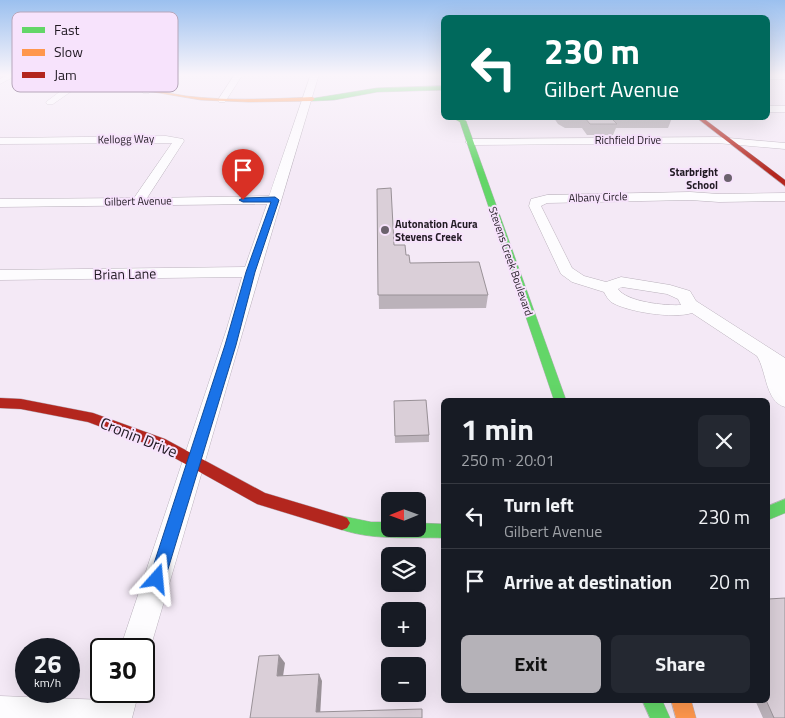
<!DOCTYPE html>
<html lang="en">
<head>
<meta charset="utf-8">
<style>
	body { margin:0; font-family:"Titillium Web",sans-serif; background:#242831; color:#f1f3f6; height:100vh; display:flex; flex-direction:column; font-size:19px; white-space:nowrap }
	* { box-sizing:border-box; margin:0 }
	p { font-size:16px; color:#9ea1a6 }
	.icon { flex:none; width:28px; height:28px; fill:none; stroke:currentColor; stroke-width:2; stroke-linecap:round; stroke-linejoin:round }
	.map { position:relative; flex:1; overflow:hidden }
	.details { position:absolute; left:441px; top:398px; width:329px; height:305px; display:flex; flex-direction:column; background:#171b24; border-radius:8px; box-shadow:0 5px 20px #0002 }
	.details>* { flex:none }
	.top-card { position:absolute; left:441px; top:15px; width:329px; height:105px; border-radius:8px; box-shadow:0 5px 20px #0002; background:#00695c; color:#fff; overflow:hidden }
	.needle { width:32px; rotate:269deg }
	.controls { position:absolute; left:381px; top:492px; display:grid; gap:10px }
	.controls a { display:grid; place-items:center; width:45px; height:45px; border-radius:8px; background:#171b24; box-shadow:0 5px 20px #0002; font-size:25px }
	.speed { position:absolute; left:15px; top:638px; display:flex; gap:10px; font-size:25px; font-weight:700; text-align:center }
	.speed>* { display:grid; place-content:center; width:65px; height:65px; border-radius:50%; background:#171b24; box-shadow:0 5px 20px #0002; line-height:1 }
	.speed small { font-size:12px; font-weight:400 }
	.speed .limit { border:2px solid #111; border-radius:8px; background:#fff; color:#111 }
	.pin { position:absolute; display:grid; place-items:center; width:42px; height:42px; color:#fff; margin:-51px -21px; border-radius:50% 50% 50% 0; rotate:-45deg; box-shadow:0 0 5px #0007 }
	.pin .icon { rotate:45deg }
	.me { position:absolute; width:55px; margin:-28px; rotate:18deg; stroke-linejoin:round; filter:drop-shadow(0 0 4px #0008) }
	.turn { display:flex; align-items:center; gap:18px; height:105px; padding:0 20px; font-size:22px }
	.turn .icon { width:65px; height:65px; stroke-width:2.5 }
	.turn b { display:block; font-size:35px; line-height:42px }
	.round { display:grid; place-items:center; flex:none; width:52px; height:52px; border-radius:8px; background:#242831 }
	.overview { display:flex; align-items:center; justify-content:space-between; height:85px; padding:0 20px }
	h1 { font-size:30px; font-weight:700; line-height:38px }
	.button { display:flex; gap:10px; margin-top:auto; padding:10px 20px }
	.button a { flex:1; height:58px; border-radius:8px; background:#b5b2b8; color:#111; font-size:20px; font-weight:700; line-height:58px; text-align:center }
	.button a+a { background:#242831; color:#f1f3f6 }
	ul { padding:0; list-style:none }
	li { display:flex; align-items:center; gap:15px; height:65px; padding:0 20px; border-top:1px solid #363941 }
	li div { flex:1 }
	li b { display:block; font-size:19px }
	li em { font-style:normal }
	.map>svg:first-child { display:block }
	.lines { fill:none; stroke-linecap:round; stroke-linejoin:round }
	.street-casing { stroke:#bab1bc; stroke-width:1 }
	.fast-casing { stroke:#bab1bc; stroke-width:1 }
	.slow-casing { stroke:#bab1bc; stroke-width:1 }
	.jam-casing { stroke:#bab1bc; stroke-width:1 }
	.street { fill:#fdfcfe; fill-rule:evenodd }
	.fast { fill:#63d668; fill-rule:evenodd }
	.slow { fill:#ff974d; fill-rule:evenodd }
	.jam { fill:#b3261e; fill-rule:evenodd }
	.wall { fill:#bbb2ba }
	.shaded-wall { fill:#999197 }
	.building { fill:#dacfd8; stroke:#999197 }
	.route { fill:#1a73e8; stroke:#114b97 }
	.poi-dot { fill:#6b626d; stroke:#f7e3fc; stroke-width:2 }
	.labels { text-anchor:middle; stroke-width:4; stroke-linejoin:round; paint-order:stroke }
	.far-street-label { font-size:11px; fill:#211a23; stroke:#f7e3fc }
	.far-poi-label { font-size:11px; font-weight:bold; fill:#211a23; stroke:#f7e3fc; text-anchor:end }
	.street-label { font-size:14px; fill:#211a23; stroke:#f7e3fc }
	.near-street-label { font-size:16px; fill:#211a23; stroke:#f7e3fc }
	.key { fill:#f7e3fc; stroke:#b7a7bb; stroke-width:1 }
	.key-label { font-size:14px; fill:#211a23 }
</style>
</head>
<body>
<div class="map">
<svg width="785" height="718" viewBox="0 0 785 718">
	<rect width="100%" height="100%" fill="#f4e9f6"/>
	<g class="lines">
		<g class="street-casing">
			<path id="street" d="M9 74H19L0 84V79Z
				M159 74H168L149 93H143V89Z
				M235 74H243L225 102H219L218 100Z
				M311 74H319C261 265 207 457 150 649L144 660V649H120L227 328 242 277 0 280V270L245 267 267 204 0 207V199L134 198 172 143 0 144V138L166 136 183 139 184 141 147 198 269 196Z
				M768 75H785V79H768Z
				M91 77H94V81L76 88 53 104H47L46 102 70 84Z
				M768 106H785V112H768Z
				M717 137 785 143V149L717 143 470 145 465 142 470 139Z
				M690 192 719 194 785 193V201L719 202 690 200 547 203 541 206 572 268 584 276 606 282 621 277 670 285 690 291 696 301 785 358V407C765 401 767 372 757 356L692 313C674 319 627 312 611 302 608 299 606 296 604 292L572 282 561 274 529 206 531 199 547 195ZM622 287 667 294 678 299 681 305C666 306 626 302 618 289Z
				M107 691H139L132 718H0V696L105 700Z"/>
		</g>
		<g class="fast-casing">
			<path id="fast" d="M444 86V90L377 92 334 100 312 101 309 99 377 88Z
				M453 118H460L466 121 566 400H554L460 122Z
				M785 499V513L768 520V506Z
				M342 516 371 522H390V529H418V523L444 524V538C409 537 370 541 337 528L334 523 337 518Z
				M642 700H662L670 718H650Z"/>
		</g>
		<g class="slow-casing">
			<path id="slow" d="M47 74C94 74 140 89 186 96 228 101 270 99 312 97L315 99 312 101 249 102 201 100Z
				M671 700H691L696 718H676Z"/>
		</g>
		<g class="jam-casing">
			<path id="jam" d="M697 118H703L785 180V186Z
				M0 398 21 399 93 413 165 439 265 493 342 516 347 518 350 523 347 528 342 530 257 504 155 447 88 422 21 409 0 408Z"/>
		</g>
		<use href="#street" class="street"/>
		<use href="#fast" class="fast"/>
		<use href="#slow" class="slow"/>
		<use href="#jam" class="jam"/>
	</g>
	<path class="wall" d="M554 118H672L668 128H616L613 135H587L582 128H565L558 124Z
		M377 189 394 245 410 263 488 295 486 308 379 309Z
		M394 408 429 435V442L395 443Z
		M755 700H768L785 718H763Z"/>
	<path class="shaded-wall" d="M279 655 285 663 282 683 277 676Z
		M319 674 322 681 320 717 316 712Z"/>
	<path class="building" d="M585 118H611L617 124H590Z
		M391 188 394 245H405L406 255H409L410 263 479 262 488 295H378L377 189Z
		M426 400 429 435 395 436 394 401Z
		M785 598V718H774L766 700H768V599Z
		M279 655 277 676 319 674 316 712 422 709V718H250L259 656Z"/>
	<linearGradient id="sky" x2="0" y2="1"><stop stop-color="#9bc0ef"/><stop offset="0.43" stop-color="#faf5fb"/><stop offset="1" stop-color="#faf5fb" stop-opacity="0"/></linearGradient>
	<rect width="785" height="174" fill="url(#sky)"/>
	<path class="route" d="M275 197 279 200 255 272 236 345 165 579 163 585 157 587 151 585 149 579 225 345 246 272 271 202H243L239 200 243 198Z"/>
	<g class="poi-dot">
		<circle cx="728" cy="178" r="5"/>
		<circle cx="385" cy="230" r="5"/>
	</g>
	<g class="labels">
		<g class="far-street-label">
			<text transform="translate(126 139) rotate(-1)" y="4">Kellogg Way</text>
			<text x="628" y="144">Richfield Drive</text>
			<text transform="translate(598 197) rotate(-2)" y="4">Albany Circle</text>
			<text transform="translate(138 201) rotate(-1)" y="4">Gilbert Avenue</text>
			<text transform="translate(511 261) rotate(71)" y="4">Stevens Creek Boulevard</text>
		</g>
		<g class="far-poi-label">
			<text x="718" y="176">Starbright<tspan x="718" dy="13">School</tspan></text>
			<text x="395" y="228" text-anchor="start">Autonation Acura<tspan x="395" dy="13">Stevens Creek</tspan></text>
		</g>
		<g class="street-label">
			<text transform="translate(125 274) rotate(-1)" y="5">Brian Lane</text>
		</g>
		<g class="near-street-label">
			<text transform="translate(139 437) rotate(22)" y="6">Cronin Drive</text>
		</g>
	</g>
	<rect x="12" y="12" width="166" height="80" rx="8" class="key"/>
	<rect x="22" y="27" width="23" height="6" fill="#63d668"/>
	<rect x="22" y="49" width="23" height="7" fill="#ff974d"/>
	<rect x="22" y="72" width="23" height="6" fill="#b3261e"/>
	<g class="key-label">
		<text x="54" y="35">Fast</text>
		<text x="54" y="57">Slow</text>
		<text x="54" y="80">Jam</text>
	</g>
</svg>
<div class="controls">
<a><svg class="needle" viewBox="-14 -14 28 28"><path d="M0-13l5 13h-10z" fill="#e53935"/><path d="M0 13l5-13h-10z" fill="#9ea1a6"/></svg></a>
<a><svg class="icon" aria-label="layers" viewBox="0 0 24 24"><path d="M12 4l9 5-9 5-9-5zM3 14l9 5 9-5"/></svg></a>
<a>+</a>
<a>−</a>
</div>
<div class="speed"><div>26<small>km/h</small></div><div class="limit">30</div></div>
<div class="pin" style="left:243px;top:200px;background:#d93025"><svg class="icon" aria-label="arrive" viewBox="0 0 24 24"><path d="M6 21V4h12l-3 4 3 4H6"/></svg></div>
<svg class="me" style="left:157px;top:579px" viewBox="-20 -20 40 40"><path d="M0-17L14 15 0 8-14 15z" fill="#1a73e8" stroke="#fff" stroke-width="4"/></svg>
<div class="top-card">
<div class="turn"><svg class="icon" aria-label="left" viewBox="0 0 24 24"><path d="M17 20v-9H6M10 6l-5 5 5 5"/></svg><div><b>230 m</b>Gilbert Avenue</div></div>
</div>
<section class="details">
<div class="overview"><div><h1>1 min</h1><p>250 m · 20:01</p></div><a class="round"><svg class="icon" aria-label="close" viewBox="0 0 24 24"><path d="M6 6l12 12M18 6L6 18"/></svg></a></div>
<ul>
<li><svg class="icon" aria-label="left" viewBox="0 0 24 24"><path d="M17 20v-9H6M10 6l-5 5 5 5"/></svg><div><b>Turn left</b><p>Gilbert Avenue</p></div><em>230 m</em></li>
<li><svg class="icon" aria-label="arrive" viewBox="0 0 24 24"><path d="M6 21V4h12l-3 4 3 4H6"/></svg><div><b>Arrive at destination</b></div><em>20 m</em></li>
</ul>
<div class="button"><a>Exit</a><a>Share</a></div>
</section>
</div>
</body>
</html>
